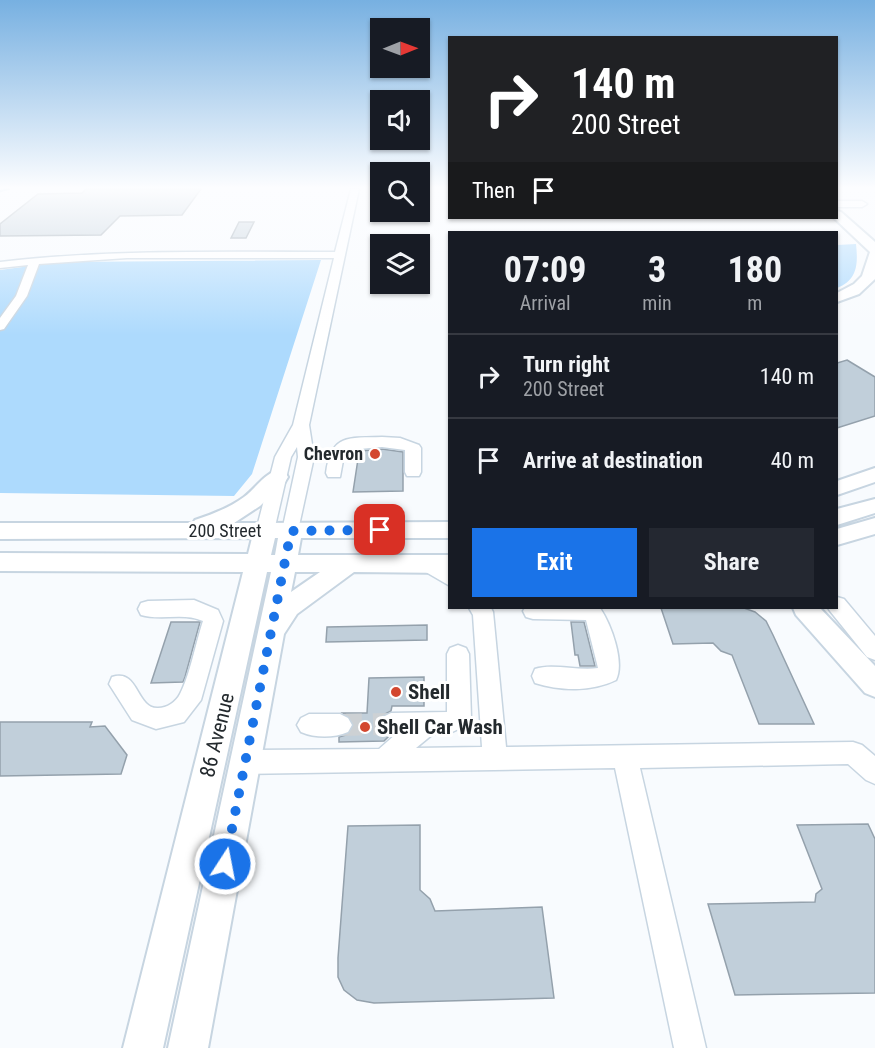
<!DOCTYPE html>
<html lang="en">
<head>
<meta charset="utf-8">
<style>
	body { margin:0; font-family:"Roboto Condensed",sans-serif; background:#242831; color:#f1f3f6; height:100vh; display:flex; flex-direction:column; font-size:22px; white-space:nowrap }
	* { box-sizing:border-box; margin:0 }
	p { font-size:20px; color:#9ea1a6 }
	.icon { flex:none; width:33px; height:33px; fill:none; stroke:currentColor; stroke-width:2; stroke-linecap:round; stroke-linejoin:round }
	.map { position:relative; flex:1; overflow:hidden }
	.side { position:absolute; left:448px; top:231px; width:390px; height:378px; display:flex; flex-direction:column; background:#171b24; border-radius:0px; box-shadow:0 2px 4px #0004 }
	.side>* { flex:none }
	.banner { position:absolute; left:448px; top:36px; width:390px; height:183px; border-radius:0px; box-shadow:0 2px 4px #0004; background:#202124; color:#fff; overflow:hidden }
	.needle { width:39px; rotate:89deg }
	.buttons { position:absolute; left:370px; top:18px; display:grid; gap:12px }
	.buttons a { display:grid; place-items:center; width:60px; height:60px; border-radius:0px; background:#171b24; box-shadow:0 2px 4px #0004; font-size:30px }
	.pin { position:absolute; display:grid; place-items:center; width:51px; height:51px; color:#fff; margin:-26px; border-radius:12px; box-shadow:0 3px 9px #0006 }
	.me { position:absolute; width:66px; margin:-33px; rotate:11deg; stroke-linejoin:round; filter:drop-shadow(0 0 4px #0008) }
	.turn { display:flex; align-items:center; gap:21px; height:126px; padding:0 24px; font-size:27px }
	.turn .icon { width:78px; height:78px; stroke-width:2.5 }
	.turn b { display:block; font-size:42px; line-height:51px }
	.then { display:flex; align-items:center; height:57px; padding:0 24px; background:#0003; gap:12px; font-size:22px }
	.eta { display:flex; justify-content:space-evenly; align-items:center; height:102px; text-align:center }
	.eta b { font-size:36px; font-weight:700; line-height:42px }
	.cta { display:flex; gap:12px; margin-top:auto; padding:12px 24px }
	.cta a { flex:1; height:69px; border-radius:0px; background:#1a73e8; color:#fff; font-size:24px; font-weight:700; line-height:69px; text-align:center }
	.cta a+a { background:#242831; color:#f1f3f6 }
	ul { padding:0; list-style:none }
	li { display:flex; align-items:center; gap:18px; height:84px; padding:0 24px; border-top:2px solid #363941 }
	li div { flex:1 }
	li b { display:block; font-size:22px }
	li em { font-style:normal }
	.map>svg:first-child { display:block }
	.green { fill:#addafd }
	.lines { fill:none; stroke-linecap:round; stroke-linejoin:round }
	.stream { stroke:#6daad7; stroke-width:2 }
	.building { fill:#c1cfda; stroke:#94a1ac; stroke-width:1.5 }
	.minor-tunnel { stroke:#cdd1d4; stroke-width:22; stroke-dasharray:22 11; stroke-linecap:butt }
	.minor-casing { stroke:#c7d5e1; stroke-width:3 }
	.major-casing { stroke:#c7d5e1; stroke-width:4 }
	.minor { fill:#fff; fill-rule:evenodd }
	.major { fill:#fff; fill-rule:evenodd }
	.route { stroke:#1a73e8; stroke-width:10; stroke-dasharray:0 18 }
	.poi-dot { fill:#d3472f; stroke:#fff; stroke-width:2 }
	.labels { text-anchor:middle; stroke-width:6; stroke-linejoin:round; paint-order:stroke }
	.poi-label { font-size:18px; font-weight:bold; fill:#23292d; stroke:#fff; text-anchor:end }
	.street-label { font-size:18px; fill:#23292d; stroke:#fff }
	.near-poi-label { font-size:21px; font-weight:bold; fill:#23292d; stroke:#fff; text-anchor:start }
	.near-street-label { font-size:21px; fill:#23292d; stroke:#fff }
</style>
</head>
<body>
<div class="map">
<svg width="875" height="1048" viewBox="0 0 875 1048">
	<rect width="100%" height="100%" fill="#f8fbfe"/>
	<path class="green" d="M856 244C858 263 858 280 837 288V245Z
		M321 260 252 474 234 496 0 493V270L60 262Z"/>
	<g class="lines">
		<path class="stream" d="M0 191 9 189"/>
	</g>
	<path class="building" d="M86 189H201L182 215 120 216 101 235 0 236V224L38 194 82 193Z
		M239 222H254L246 238H231Z
		M847 360 875 377V416L837 428V363Z
		M382 449 403 452V491L353 492 358 459H346V456L349 452Z
		M661 608H744L755 612 766 621 773 635 814 724H759L732 655 721 651 713 643 673 644Z
		M171 622H200L185 677 183 682 151 683Z
		M571 622H584L595 666H580L578 655H575Z
		M427 625V640L326 642 327 627Z
		M424 677V706H392L391 711 381 716 377 725 381 732 390 735 384 741 339 742V737L349 734 354 726 350 717 343 713H367L369 678Z
		M0 722H92L90 727 105 726 127 755 121 774 0 776Z
		M868 824 875 839V993L735 995 708 904 815 902 816 894 822 889 797 825Z
		M420 825V890L430 899 435 911 542 907 554 998 374 1003 357 1000 344 990 338 977V958L348 826Z"/>
	<g class="lines">
		<path class="minor-tunnel" d="M340 725 391 724"/>
		<g class="minor-casing">
			<path id="minor" d="M351 189H359L309 425 314 457 297 535 291 537 285 535 282 531 298 457 297 447 291 457 274 531 271 535 265 537 259 535 256 531 275 457 293 425 334 258H127L39 264 27 296 4 329 0 330V318L16 296 28 265 0 268V262C111 249 223 252 335 252Z
				M837 201H862L867 204 862 207H837Z
				M382 437 400 438 419 445 421 448V472L419 476H407L405 472V450L382 447 348 450 344 455 340 477H328L326 473C331 434 348 438 382 437Z
				M426 556 450 569V586L419 568 416 563 419 558Z
				M837 597 844 599 875 636V660L867 657 830 611 828 608H837Z
				M194 600 218 610 223 621 201 700 184 722 156 729 132 720 109 684 112 677C139 668 136 709 158 708 167 708 176 702 180 694 190 675 196 642 203 621 183 612 161 621 141 615L138 609 141 603 148 601Z
				M469 608H491L493 612 506 747 853 742 862 745 875 756V784L866 780 848 764 640 768 706 1048H674L615 768 246 774 237 770 234 762 237 754 246 750 379 749 396 734 383 731 379 724 383 717 391 713 447 712V654L450 648 458 645 466 648 469 654 471 718 467 725 448 734H433L416 748 482 747 473 615Z
				M525 608H600C611 624 625 662 616 680 592 692 560 691 535 683L532 676 535 669C552 663 578 671 598 668L586 620 533 619 526 617 523 611Z
				M309 714H340L348 718 352 725 348 732C334 738 315 738 301 732L297 725 301 718Z"/>
		</g>
		<g class="major-casing">
			<path id="major" d="M837 211 841 212 875 242V279L859 294 837 302V293L854 284 862 276 870 252 834 218H837Z
				M875 468V482L837 495V481Z
				M278 470 285 472 288 477 285 482 260 506 234 523 450 522V538H301L298 555H450V573L354 572 297 614 284 634 208 1048H168L271 572H267L163 1048H123L243 572 0 571V553L248 554 252 538 0 539V523H193L195 520C213 514 229 508 244 497 255 489 264 474 278 470ZM275 538H278L275 555H271ZM295 572H320L291 592Z
				M875 499V513L837 525V509Z
				M875 518V534L837 545V529Z
				M793 608H820L875 666V697L865 693 796 615Z"/>
		</g>
		<use href="#minor" class="minor"/>
		<use href="#major" class="major"/>
	</g>
	<linearGradient id="sky" x2="0" y2="1"><stop stop-color="#77b0e1"/><stop offset="0.56" stop-color="#fcfdff"/><stop offset="1" stop-color="#fcfdff" stop-opacity="0"/></linearGradient>
	<rect width="875" height="335" fill="url(#sky)"/>
	<g class="lines">
		<path class="route" d="M225 864 291 531 380 530"/>
	</g>
	<g class="poi-dot">
		<circle cx="375" cy="454" r="6"/>
		<circle cx="396" cy="692" r="6"/>
		<circle cx="365" cy="727" r="6"/>
	</g>
	<g class="labels">
		<g class="poi-label">
			<text x="363" y="460">Chevron</text>
		</g>
		<g class="street-label">
			<text x="225" y="537">200 Street</text>
		</g>
		<g class="near-poi-label">
			<text x="408" y="699">Shell</text>
			<text x="377" y="734">Shell Car Wash</text>
		</g>
		<g class="near-street-label">
			<text transform="translate(217 735) rotate(-76)" y="7">86 Avenue</text>
		</g>
	</g>
</svg>
<div class="buttons">
<a><svg class="needle" viewBox="-14 -14 28 28"><path d="M0-13l5 13h-10z" fill="#e53935"/><path d="M0 13l5-13h-10z" fill="#9ea1a6"/></svg></a>
<a><svg class="icon" aria-label="sound" viewBox="0 0 24 24"><path d="M4 9h4l5-4v14l-5-4H4zM17 9q2 3 0 6"/></svg></a>
<a><svg class="icon" aria-label="search" viewBox="0 0 24 24"><circle cx="10" cy="10" r="6"/><path d="M15 15l6 6"/></svg></a>
<a><svg class="icon" aria-label="layers" viewBox="0 0 24 24"><path d="M12 4l9 5-9 5-9-5zM3 14l9 5 9-5"/></svg></a>
</div>
<div class="pin" style="left:380px;top:530px;background:#d93025"><svg class="icon" aria-label="arrive" viewBox="0 0 24 24"><path d="M6 21V4h12l-3 4 3 4H6"/></svg></div>
<svg class="me" style="left:225px;top:864px" viewBox="-20 -20 40 40"><circle r="17" fill="#1a73e8" stroke="#fff" stroke-width="3"/><path d="M0-11L8 9 0 5-8 9z" fill="#fff"/></svg>
<div class="banner">
<div class="turn"><svg class="icon" aria-label="right" viewBox="0 0 24 24"><path d="M7 20v-9h11M14 6l5 5-5 5"/></svg><div><b>140 m</b>200 Street</div></div>
<div class="then">Then<svg class="icon" aria-label="arrive" viewBox="0 0 24 24"><path d="M6 21V4h12l-3 4 3 4H6"/></svg></div>
</div>
<section class="side">
<div class="eta">
<div><b>07:09</b><p>Arrival</p></div>
<div><b>3</b><p>min</p></div>
<div><b>180</b><p>m</p></div>
</div>
<ul>
<li><svg class="icon" aria-label="right" viewBox="0 0 24 24"><path d="M7 20v-9h11M14 6l5 5-5 5"/></svg><div><b>Turn right</b><p>200 Street</p></div><em>140 m</em></li>
<li><svg class="icon" aria-label="arrive" viewBox="0 0 24 24"><path d="M6 21V4h12l-3 4 3 4H6"/></svg><div><b>Arrive at destination</b></div><em>40 m</em></li>
</ul>
<div class="cta"><a>Exit</a><a>Share</a></div>
</section>
</div>
</body>
</html>
